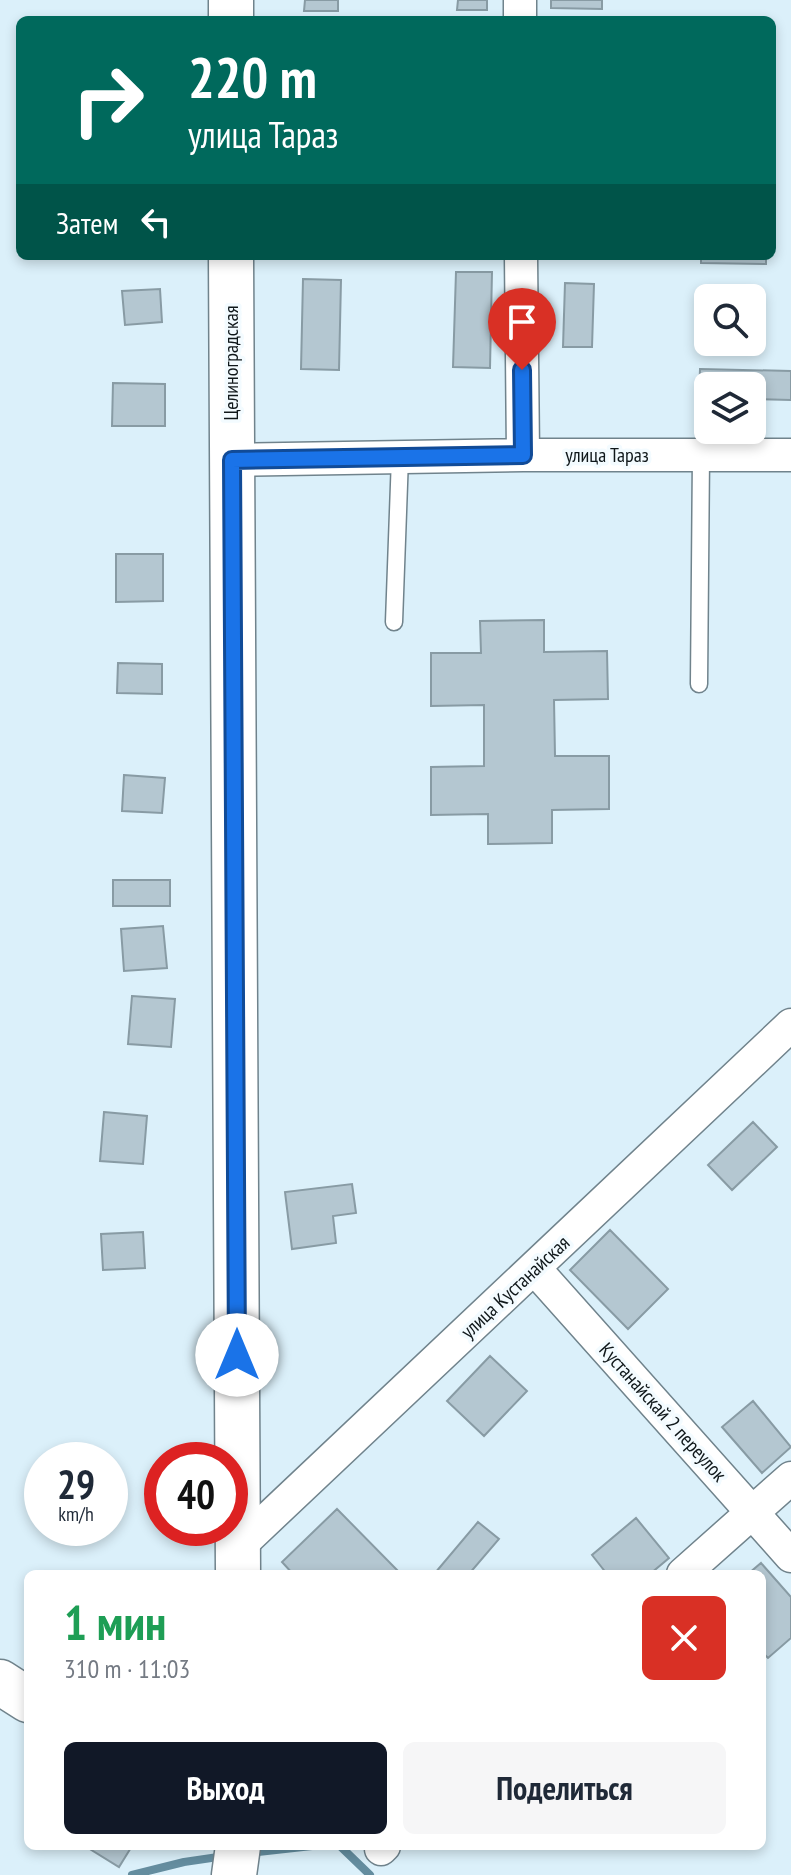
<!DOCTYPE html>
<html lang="ru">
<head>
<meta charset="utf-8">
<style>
	body { margin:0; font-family:"PT Sans Narrow",sans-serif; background:#f6f6f7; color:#1f2937; height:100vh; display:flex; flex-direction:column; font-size:30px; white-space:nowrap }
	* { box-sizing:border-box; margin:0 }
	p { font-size:26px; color:#747a83 }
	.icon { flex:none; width:44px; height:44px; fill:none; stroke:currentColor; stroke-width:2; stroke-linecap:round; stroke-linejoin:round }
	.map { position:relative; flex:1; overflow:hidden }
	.drawer { position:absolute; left:24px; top:1570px; width:742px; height:280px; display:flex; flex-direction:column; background:#fff; border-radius:12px; box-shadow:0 4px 12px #0003 }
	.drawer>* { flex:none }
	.top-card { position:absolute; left:16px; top:16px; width:760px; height:244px; border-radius:12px; box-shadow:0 4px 12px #0003; background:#00695c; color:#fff; overflow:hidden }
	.buttons { position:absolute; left:694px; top:284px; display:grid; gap:16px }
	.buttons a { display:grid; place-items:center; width:72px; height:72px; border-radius:12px; background:#fff; box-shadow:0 4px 12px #0003; font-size:40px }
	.speed { position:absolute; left:24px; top:1442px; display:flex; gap:16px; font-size:40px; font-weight:700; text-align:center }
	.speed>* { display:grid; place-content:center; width:104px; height:104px; border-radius:50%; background:#fff; box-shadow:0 4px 12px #0003; line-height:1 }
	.speed small { font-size:20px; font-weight:400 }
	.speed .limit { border:12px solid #d22; background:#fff; color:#111 }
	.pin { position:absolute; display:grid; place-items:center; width:68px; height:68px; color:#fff; margin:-82px -34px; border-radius:50% 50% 50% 0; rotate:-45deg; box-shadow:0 0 8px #0007 }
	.pin .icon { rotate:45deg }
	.me { position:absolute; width:88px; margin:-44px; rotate:0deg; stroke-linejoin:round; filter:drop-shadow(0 0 6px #0008) }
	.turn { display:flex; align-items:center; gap:28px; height:168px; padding:0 40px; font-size:36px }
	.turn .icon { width:104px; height:104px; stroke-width:2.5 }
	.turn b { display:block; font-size:56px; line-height:68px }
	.then { display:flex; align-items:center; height:76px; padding:0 40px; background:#0003; gap:16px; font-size:30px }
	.round { display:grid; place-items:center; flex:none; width:84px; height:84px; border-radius:12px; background:#f6f6f7 }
	.overview { display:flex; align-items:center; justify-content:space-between; height:136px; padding:0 40px }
	h1 { font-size:48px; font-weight:800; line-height:60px; color:#1e9e55 }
	.action { display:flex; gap:16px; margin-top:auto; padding:16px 40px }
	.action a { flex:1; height:92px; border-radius:12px; background:#111827; color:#fff; font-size:32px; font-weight:800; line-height:92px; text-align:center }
	.action a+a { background:#f6f6f7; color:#1f2937 }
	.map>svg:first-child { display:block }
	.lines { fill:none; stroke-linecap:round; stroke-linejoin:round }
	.stream { stroke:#648d9f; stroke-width:8 }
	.building { fill:#b4c7d1; stroke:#889ba4; stroke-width:2 }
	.lane-casing { stroke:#70838c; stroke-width:19 }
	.street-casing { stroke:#70838c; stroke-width:35 }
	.secondary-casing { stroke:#70838c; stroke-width:47 }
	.lane { stroke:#fff; stroke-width:16 }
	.street { stroke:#fff; stroke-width:32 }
	.secondary { stroke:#fff; stroke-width:44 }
	.route-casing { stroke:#114b97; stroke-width:20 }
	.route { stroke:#1a73e8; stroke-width:14 }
	.labels { text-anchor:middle; stroke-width:7; stroke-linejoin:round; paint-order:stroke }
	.street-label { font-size:20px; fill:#0f171a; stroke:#f3fbff }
</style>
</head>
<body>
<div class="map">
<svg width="791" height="1875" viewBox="0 0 791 1875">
	<rect width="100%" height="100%" fill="#dbf0fa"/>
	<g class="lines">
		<path class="stream" d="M340 1846 370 1875
			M250 1853 312 1846
			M132 1875 184 1862 225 1856"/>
	</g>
	<path class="building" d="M305 0H338V11H304Z
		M458 0H487V10H457Z
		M551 0H602V9L551 8Z
		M701 256H766V264L701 263Z
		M456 272H492L490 368 453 367Z
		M303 279 341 280 339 370 301 369Z
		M565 283 594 284 592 347H563Z
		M160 289 162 322 125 325 122 291Z
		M700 369 791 371V400L752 399V386H708V398H699Z
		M113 383 165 384V426H112Z
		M116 554H163V601L116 602Z
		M544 620V652L607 651 608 699 554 700 555 756H609V809L552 810V843L488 844V814L431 815V767L484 766V705L431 706V653H481L480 621Z
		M118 663 162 664V694L117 693Z
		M124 775 165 778 162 813 122 811Z
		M113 880H170V906H113Z
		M163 926 167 968 124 971 121 929Z
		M132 996 175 999 171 1047 128 1044Z
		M104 1112 147 1116 143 1164 100 1161Z
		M753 1122 777 1147 732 1190 708 1165Z
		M352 1184 356 1213 333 1216 336 1243 292 1249 285 1192Z
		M610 1230 668 1289 628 1329 570 1270Z
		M143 1232 145 1268 103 1270 101 1234Z
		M490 1356 527 1391 484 1436 447 1401Z
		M753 1401 791 1447 762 1473 722 1427Z
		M337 1509 401 1574H293L282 1562Z
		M636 1518 669 1558 650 1574H607L592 1555Z
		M478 1522 499 1539 469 1574H436L435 1573Z
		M761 1563 791 1597V1638L768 1658 762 1652V1574H748Z
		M85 1846H132L119 1867Z"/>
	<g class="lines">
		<g class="lane-casing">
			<path id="lane" d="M394 622 400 457
				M699 684 701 455"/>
		</g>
		<g class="street-casing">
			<path id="street" d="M520 0V20
				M521 256 523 455
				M232 460 523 455H791
				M535 1269 791 1556
				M238 1547 791 1025
				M683 1574 791 1478
				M381 1849 384 1846"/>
		</g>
		<g class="secondary-casing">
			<path id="secondary" d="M231 0V20
				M231 256 238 1574
				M0 1682 28 1700
				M234 1875 238 1846"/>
		</g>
		<use href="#lane" class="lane"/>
		<use href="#street" class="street"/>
		<use href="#secondary" class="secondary"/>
	</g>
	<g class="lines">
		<g class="route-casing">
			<path id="route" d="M237 1355 232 460 523 455 522 370"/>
		</g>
		<use href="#route" class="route"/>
	</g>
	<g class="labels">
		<g class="street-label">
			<text transform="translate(231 363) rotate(-90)" y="7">Целиноградская</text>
			<text x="607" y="462">улица Тараз</text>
			<text transform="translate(515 1287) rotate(-43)" y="7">улица Кустанайская</text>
			<text transform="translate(663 1412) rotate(48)" y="7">Кустанайскай 2 переулок</text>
		</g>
	</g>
</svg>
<div class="buttons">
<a><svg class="icon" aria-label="search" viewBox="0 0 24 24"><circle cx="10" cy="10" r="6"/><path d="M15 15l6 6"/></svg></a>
<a><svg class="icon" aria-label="layers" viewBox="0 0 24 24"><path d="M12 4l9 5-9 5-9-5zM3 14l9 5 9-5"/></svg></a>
</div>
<div class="speed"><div>29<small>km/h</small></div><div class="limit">40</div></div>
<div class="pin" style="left:522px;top:370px;background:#d93025"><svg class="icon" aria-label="arrive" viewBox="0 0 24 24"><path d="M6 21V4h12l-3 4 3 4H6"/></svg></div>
<svg class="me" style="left:237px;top:1355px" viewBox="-20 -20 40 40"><circle r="19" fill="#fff"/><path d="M0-13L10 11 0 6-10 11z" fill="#1a73e8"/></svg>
<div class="top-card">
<div class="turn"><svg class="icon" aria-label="right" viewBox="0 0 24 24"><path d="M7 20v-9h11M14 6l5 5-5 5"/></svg><div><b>220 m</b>улица Тараз</div></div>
<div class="then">Затем<svg class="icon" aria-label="left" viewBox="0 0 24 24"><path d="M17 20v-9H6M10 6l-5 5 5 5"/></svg></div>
</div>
<section class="drawer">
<div class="overview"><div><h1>1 мин</h1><p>310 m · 11:03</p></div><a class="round" style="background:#d93025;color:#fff"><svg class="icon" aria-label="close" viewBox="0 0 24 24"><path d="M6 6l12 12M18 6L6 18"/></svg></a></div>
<div class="action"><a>Выход</a><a>Поделиться</a></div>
</section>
</div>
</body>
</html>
